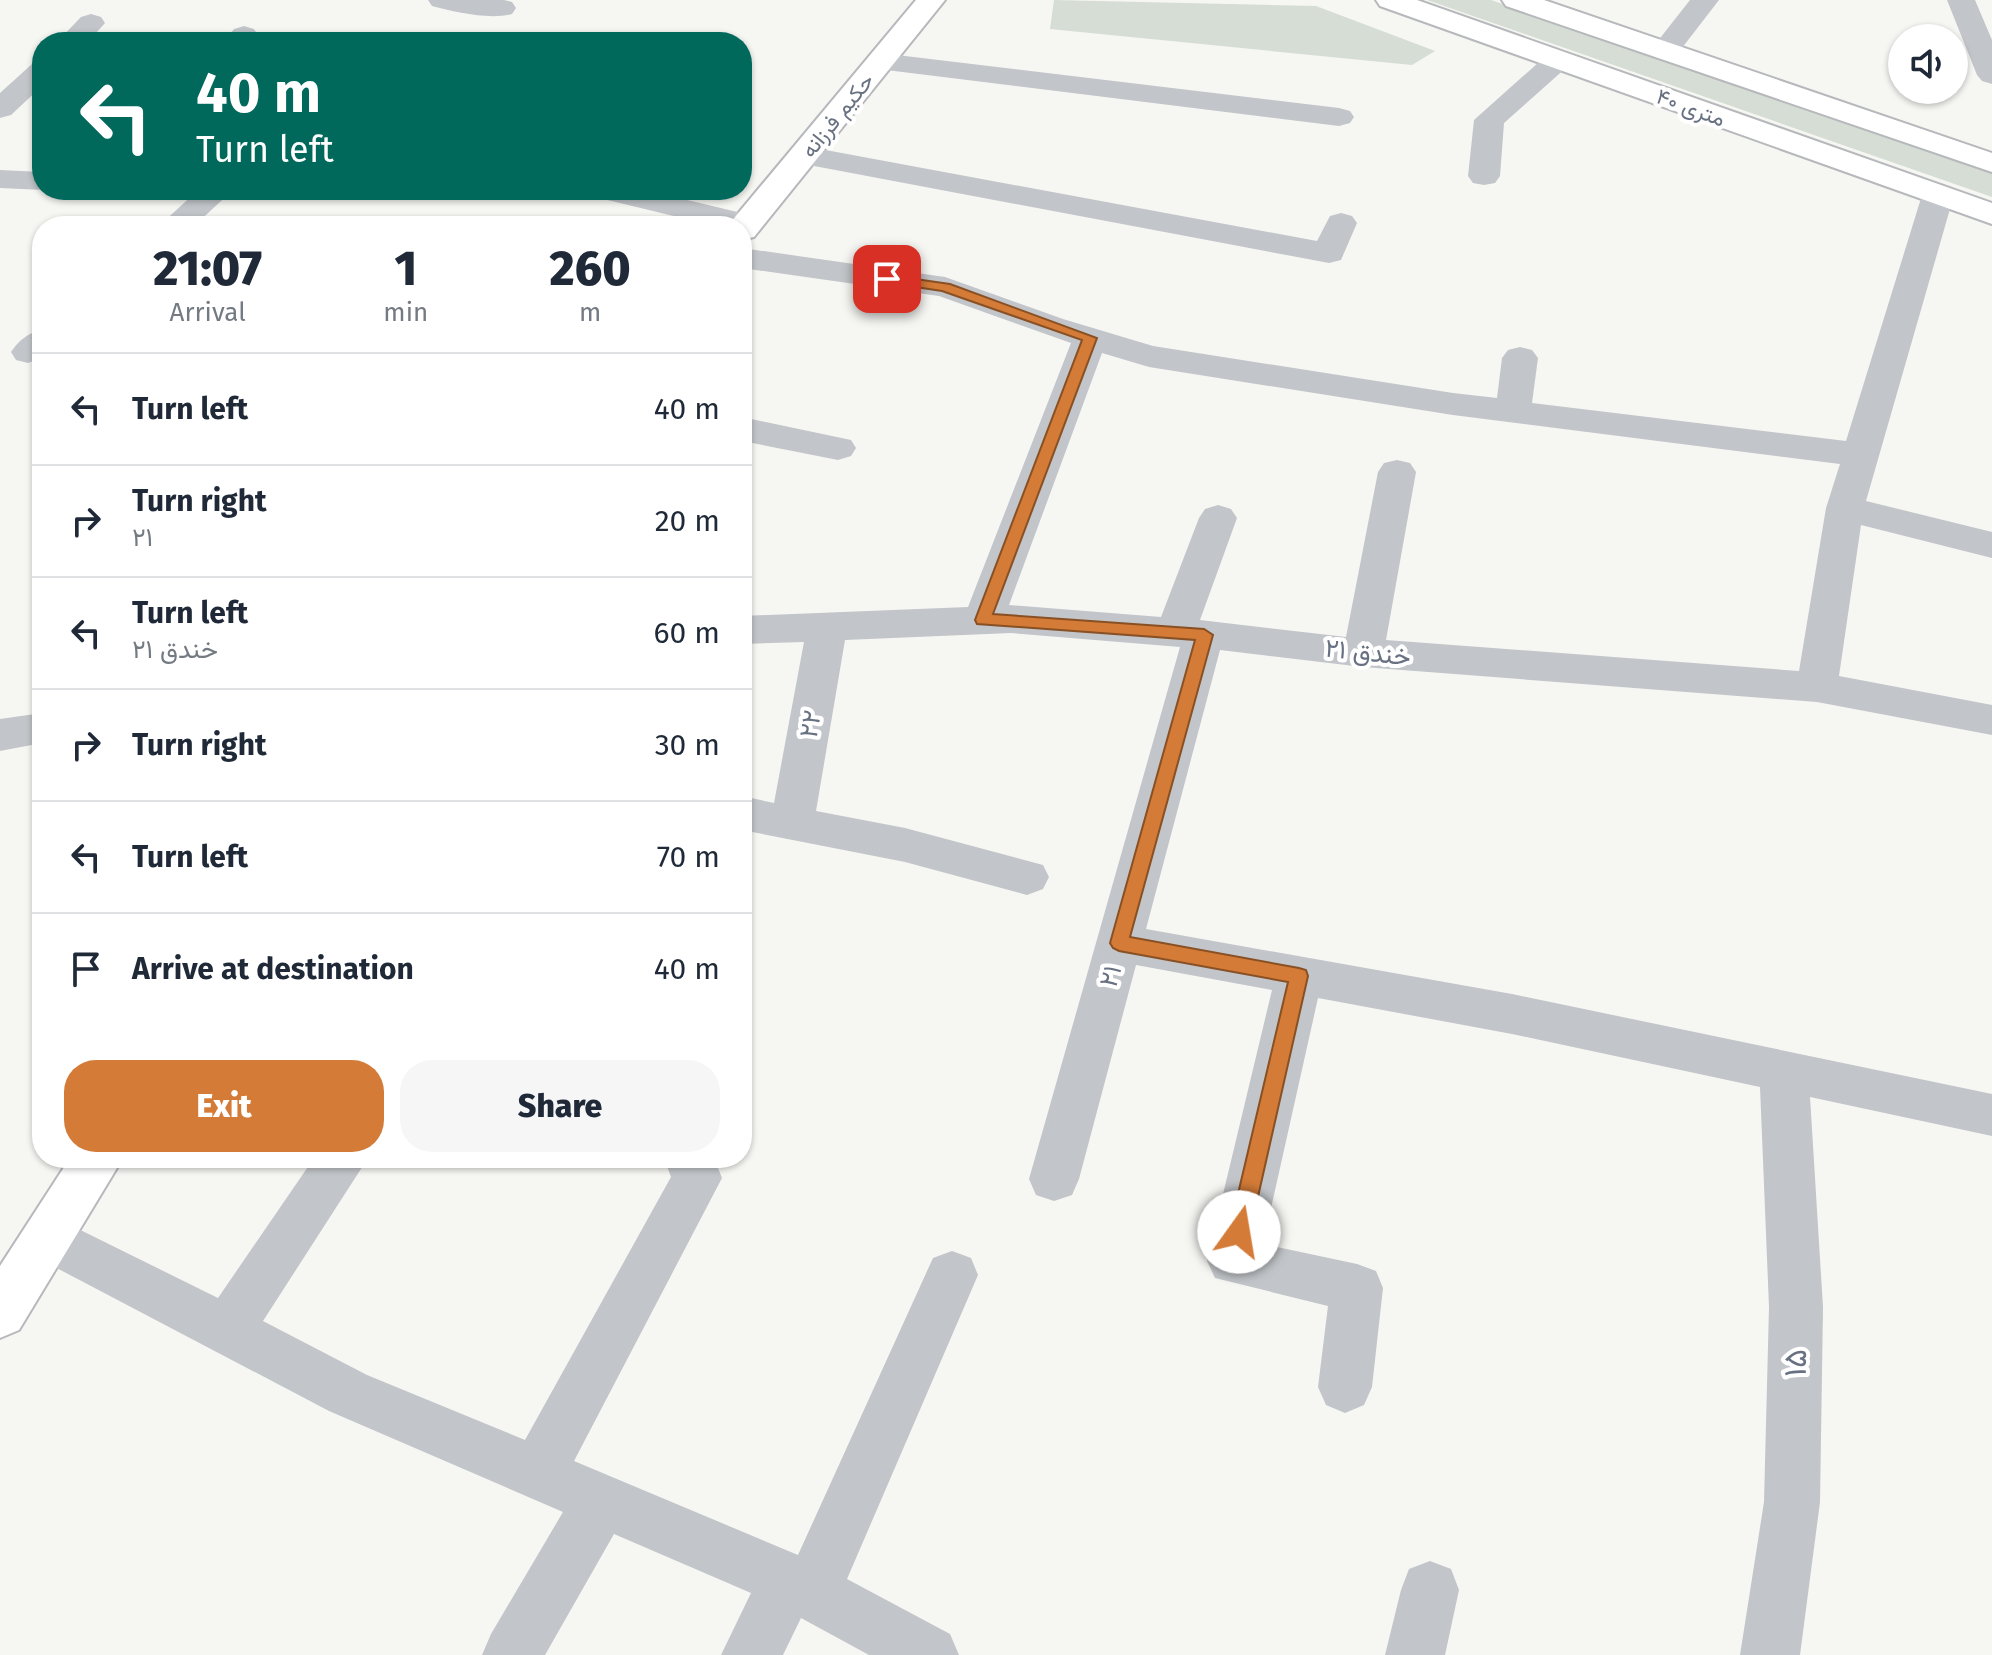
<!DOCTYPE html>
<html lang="en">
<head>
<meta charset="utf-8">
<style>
	body { margin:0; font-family:"Fira Sans",Vazirmatn,sans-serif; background:#f6f6f7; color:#1f2937; height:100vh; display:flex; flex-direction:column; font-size:30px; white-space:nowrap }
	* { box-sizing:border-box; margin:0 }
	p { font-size:26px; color:#747a83 }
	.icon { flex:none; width:44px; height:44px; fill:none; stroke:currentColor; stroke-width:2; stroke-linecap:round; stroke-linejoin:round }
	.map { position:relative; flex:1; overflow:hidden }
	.sheet { position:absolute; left:32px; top:216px; width:720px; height:952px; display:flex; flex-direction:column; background:#fff; border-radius:32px; box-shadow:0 2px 6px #0004 }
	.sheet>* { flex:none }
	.banner { position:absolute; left:32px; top:32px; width:720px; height:168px; border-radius:32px; box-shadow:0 2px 6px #0004; background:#00695c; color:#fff; overflow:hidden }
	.controls { position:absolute; left:1888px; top:24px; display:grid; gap:16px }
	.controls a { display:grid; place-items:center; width:80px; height:80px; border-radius:50%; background:#fff; box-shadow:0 2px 6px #0004; font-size:40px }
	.pin { position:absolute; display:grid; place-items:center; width:68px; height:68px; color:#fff; margin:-34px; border-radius:16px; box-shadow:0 4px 12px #0006 }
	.me { position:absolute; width:88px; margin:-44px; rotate:13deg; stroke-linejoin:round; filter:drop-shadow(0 0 6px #0008) }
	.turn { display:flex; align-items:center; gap:28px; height:168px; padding:0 32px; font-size:36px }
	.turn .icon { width:104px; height:104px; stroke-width:2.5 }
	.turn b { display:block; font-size:56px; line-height:68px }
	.eta { display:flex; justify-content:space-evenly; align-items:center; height:136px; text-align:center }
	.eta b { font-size:48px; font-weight:800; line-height:56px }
	.action { display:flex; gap:16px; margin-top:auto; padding:16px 32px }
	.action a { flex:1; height:92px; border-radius:32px; background:#d37b37; color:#fff; font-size:32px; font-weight:800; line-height:92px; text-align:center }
	.action a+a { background:#f6f6f7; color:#1f2937 }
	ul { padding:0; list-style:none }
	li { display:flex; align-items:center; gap:24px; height:112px; padding:0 32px; border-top:2px solid #e0e1e3 }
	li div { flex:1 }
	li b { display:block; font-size:30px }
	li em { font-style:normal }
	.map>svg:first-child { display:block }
	.green { fill:#d6ddd5 }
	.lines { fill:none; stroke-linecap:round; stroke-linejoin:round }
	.major-casing { stroke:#b6b8bc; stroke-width:4 }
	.minor { fill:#c2c5c9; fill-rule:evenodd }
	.major { fill:#fff; fill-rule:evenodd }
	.route { fill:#d37b37; stroke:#895024; stroke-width:2 }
	.labels { text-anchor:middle; stroke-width:8; stroke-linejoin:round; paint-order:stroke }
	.far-street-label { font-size:22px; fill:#687182; stroke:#fff }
	.street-label { font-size:26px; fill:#687182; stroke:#fff }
	.near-street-label { font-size:32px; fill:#687182; stroke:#fff }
</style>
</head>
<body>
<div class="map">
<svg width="1992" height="1655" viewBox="0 0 1992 1655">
	<rect width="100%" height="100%" fill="#f6f6f3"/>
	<path class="green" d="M1054 0 1316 6 1435 51 1412 65 1050 29Z
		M1427 0H1491L1992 172V197Z"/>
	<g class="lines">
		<g class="major-casing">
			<path id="major" d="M916 0H945L754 237 742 240V226H728L730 223Z
				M1376 0H1417L1992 203V224L1380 6Z
				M1502 0H1544L1992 153V172L1506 6Z
				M70 1158H123L19 1330 0 1338V1266Z"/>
		</g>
		<path class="minor" d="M428 0H504L512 2 516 8 512 14C489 20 455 12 432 6Z
			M1690 0H1719L1675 57 1665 60 1655 57 1650 51Z
			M1947 0H1975L1992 40V84L1982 81 1977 75Z
			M91 14 101 17 105 23 88 42H57L81 17Z
			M244 26 254 29 258 35 253 42H224L234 29Z
			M1558 51 1568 54 1573 60 1568 66 1504 123 1500 176 1495 183 1484 185 1473 183 1468 176 1474 120 1548 54Z
			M880 53 1339 108 1350 111 1354 117 1350 123 1339 126 870 68 865 62 870 56Z
			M42 61V86L11 115 0 118V93L32 64Z
			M804 146 1317 241 1330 216 1341 213 1352 216 1357 223 1341 260 1329 263 793 162 788 155 793 148Z
			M0 170 42 172 44 190 0 188Z
			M1938 185 1949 188 1954 195 1866 501 1992 532V558L1861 525 1839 676 1992 705V735L1817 702 1363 667 1220 650 1146 929 1512 994 1992 1094V1136L1810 1097 1823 1307 1820 1502 1800 1655H1740L1764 1502 1769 1307 1760 1087 1512 1034 1318 998 1263 1244 1357 1264 1376 1271 1383 1288 1372 1387 1364 1405 1345 1413 1326 1405 1318 1387 1328 1306 1215 1278 1207 1261 1272 990 1136 965 1079 1179 1072 1195 1054 1201 1036 1195 1029 1179 1180 647 1011 633 845 640 816 811 905 828 1043 865 1049 877 1043 889 1027 895 905 862 742 830V796L774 803 804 642 742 644V616L968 607 1071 343 939 296 742 268V248L945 277 1063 319 1153 346 1453 393 1497 398 1502 358 1508 350 1520 347 1532 350 1538 358 1532 403 1846 441 1922 195 1927 188ZM1102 353 1149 367 1453 415 1840 464 1826 508 1799 671 1386 640 1416 472 1410 463 1397 460 1384 463 1378 472 1346 637 1200 620 1237 518 1231 509 1218 505 1205 509 1199 518 1161 617 1009 605Z
			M198 190H233L194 226H159Z
			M590 190H646L758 217 763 224 758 231 742 233V226H715L595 197Z
			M42 330V358L28 363 16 360 11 352C19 340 28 333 42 330Z
			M742 417 851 440 856 448 851 456 838 460 742 441Z
			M42 713V743L0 751V719Z
			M314 1158H368L263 1321 367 1375 525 1440 671 1177 664 1158H714L722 1178 574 1461 798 1555 933 1258 952 1251 971 1258 978 1275 847 1579 950 1634 959 1655H869L801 1618 783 1655H721L751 1593 614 1534 545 1655H482L491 1634 563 1512 329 1411 30 1254 22 1237 30 1220 48 1214 218 1298Z
			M1430 1561 1451 1569 1459 1590 1445 1655H1385L1401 1590 1409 1569Z"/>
		<use href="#major" class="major"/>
	</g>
	<path class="route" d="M887 275 950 284 1097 338 993 614 1204 629 1213 635 1130 937 1299 968 1306 970 1308 976 1250 1232 1247 1239 1239 1242 1232 1239 1229 1232 1288 982 1119 951 1113 948 1110 943 1195 640 977 624 975 620 1082 340 942 291 882 282 880 279Z"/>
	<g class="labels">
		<g class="far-street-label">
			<text transform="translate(1691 107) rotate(20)" y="8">۴۰ متری</text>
			<text transform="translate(837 115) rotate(-51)" y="8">حکیم فرزانه</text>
		</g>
		<g class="street-label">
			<text transform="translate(1368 652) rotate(6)" y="9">۲۱ خندق</text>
			<text transform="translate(810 724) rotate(-80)" y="9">۲۲</text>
			<text transform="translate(1110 976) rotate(-74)" y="9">۲۱</text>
		</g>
		<g class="near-street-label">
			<text transform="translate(1795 1363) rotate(-89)" y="11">۱۵</text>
		</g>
	</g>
</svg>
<div class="controls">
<a><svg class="icon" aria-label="sound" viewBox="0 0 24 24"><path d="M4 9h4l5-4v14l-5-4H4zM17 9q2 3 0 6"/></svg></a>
</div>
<div class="pin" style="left:887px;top:279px;background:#d93025"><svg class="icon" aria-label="arrive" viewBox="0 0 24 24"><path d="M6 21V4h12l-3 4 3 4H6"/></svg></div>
<svg class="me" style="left:1239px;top:1232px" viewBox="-20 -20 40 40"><circle r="19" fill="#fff"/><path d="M0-13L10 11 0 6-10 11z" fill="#d37b37"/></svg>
<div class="banner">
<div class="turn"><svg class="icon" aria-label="left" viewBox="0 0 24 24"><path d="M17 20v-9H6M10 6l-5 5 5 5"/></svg><div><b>40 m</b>Turn left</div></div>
</div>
<section class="sheet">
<div class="eta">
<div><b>21:07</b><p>Arrival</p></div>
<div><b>1</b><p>min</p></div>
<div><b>260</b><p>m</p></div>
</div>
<ul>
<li><svg class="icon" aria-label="left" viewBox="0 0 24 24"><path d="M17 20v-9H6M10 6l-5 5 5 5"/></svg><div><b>Turn left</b></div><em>40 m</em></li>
<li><svg class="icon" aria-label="right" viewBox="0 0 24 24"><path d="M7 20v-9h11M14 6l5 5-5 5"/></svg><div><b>Turn right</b><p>۲۱</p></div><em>20 m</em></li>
<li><svg class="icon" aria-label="left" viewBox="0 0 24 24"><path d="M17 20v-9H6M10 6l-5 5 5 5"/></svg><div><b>Turn left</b><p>۲۱ خندق</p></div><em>60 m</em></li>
<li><svg class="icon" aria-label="right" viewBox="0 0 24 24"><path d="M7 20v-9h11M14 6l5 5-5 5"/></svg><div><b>Turn right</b></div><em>30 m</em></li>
<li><svg class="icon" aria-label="left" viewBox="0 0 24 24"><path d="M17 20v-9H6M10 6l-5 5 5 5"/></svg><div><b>Turn left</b></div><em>70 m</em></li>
<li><svg class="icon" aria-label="arrive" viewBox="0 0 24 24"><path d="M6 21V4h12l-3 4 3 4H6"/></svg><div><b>Arrive at destination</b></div><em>40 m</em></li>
</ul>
<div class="action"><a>Exit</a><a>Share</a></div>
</section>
</div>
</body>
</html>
